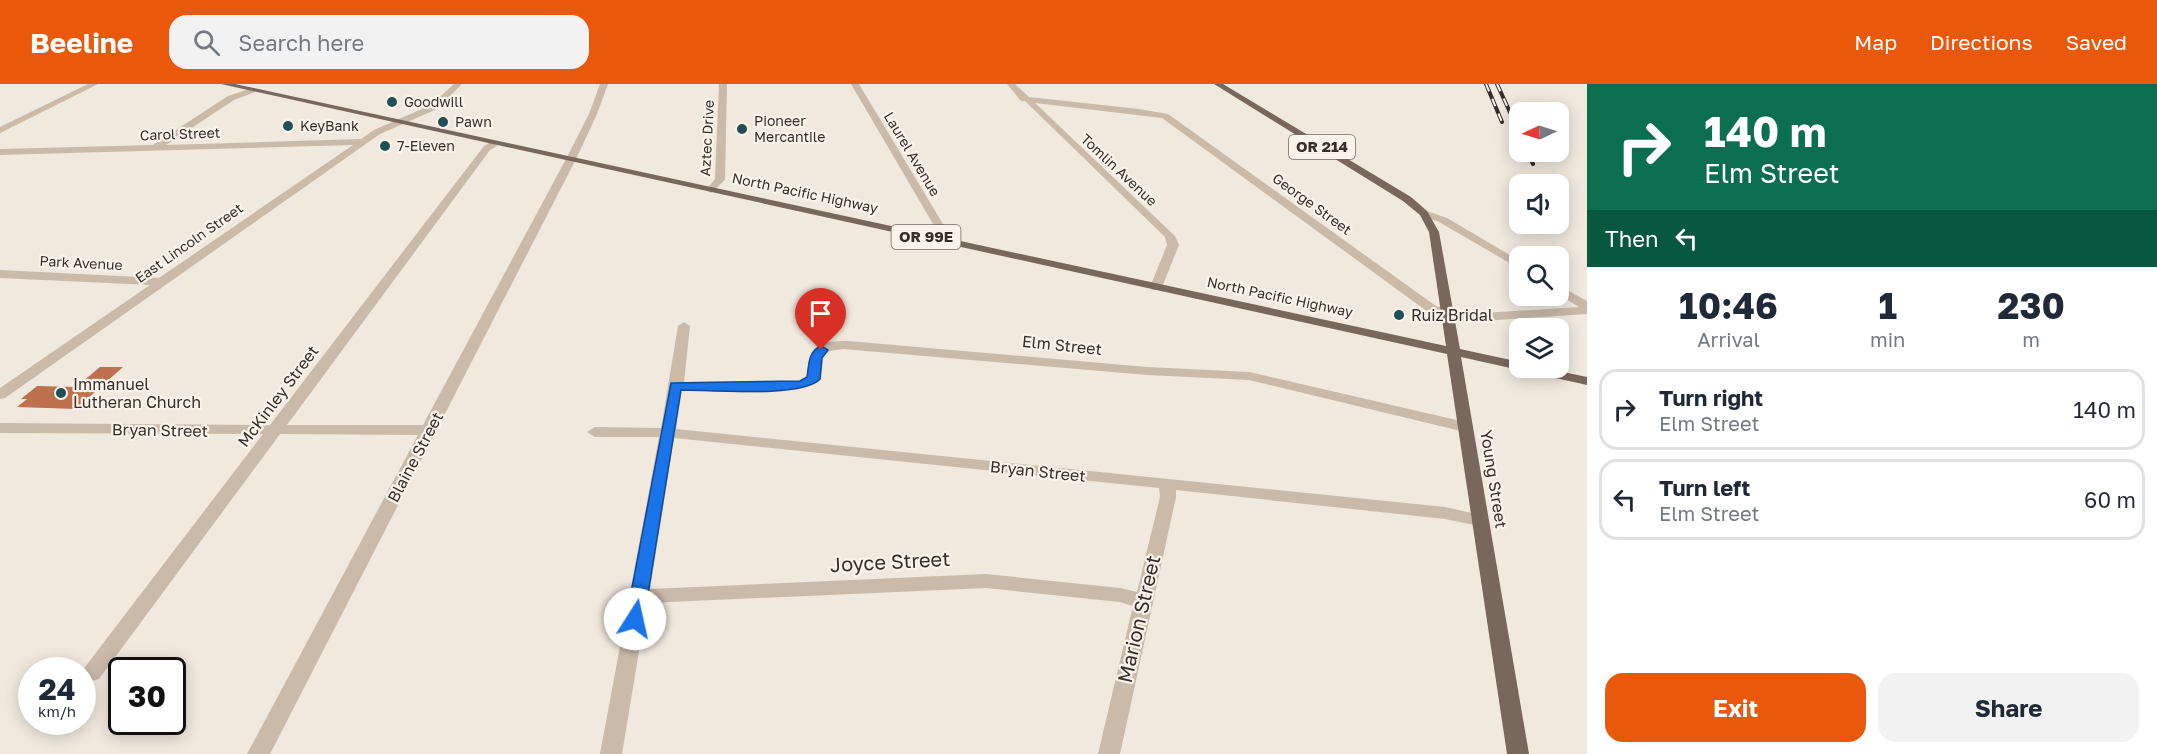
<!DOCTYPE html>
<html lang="en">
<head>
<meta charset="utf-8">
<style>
	body { margin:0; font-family:"Golos Text",sans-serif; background:#f2f2f3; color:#1f2937; height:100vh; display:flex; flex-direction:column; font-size:22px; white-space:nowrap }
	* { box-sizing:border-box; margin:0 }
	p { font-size:20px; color:#747a83 }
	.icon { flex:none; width:33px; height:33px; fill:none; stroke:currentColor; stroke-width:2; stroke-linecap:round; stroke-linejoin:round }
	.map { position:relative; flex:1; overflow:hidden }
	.panel { display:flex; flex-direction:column; background:#fff; width:570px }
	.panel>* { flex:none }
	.banner { background:#0b6e4f; color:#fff; overflow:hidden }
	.needle { width:39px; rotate:266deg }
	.tools { position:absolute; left:1509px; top:18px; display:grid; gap:12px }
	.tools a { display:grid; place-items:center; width:60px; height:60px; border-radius:12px; background:#fff; box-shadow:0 3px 15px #0003; font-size:30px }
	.speed { position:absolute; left:18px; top:573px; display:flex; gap:12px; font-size:30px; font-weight:700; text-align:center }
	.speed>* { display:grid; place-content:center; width:78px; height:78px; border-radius:50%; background:#fff; box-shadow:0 3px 15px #0003; line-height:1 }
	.speed small { font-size:15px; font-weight:400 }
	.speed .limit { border:3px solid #111; border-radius:9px; background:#fff; color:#111 }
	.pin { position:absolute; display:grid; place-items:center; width:51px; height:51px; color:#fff; margin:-62px -26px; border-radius:50% 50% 50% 0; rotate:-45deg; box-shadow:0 0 6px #0007 }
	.pin .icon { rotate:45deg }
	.me { position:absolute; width:66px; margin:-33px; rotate:10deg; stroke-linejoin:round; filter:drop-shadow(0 0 4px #0008) }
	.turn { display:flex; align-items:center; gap:21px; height:126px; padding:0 18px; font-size:27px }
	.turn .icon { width:78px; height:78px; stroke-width:2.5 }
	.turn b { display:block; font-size:42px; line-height:51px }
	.then { display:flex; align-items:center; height:57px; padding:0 18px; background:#0003; gap:12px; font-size:22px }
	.eta { display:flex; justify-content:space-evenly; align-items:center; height:102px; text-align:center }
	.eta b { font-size:36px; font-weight:700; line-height:42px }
	.button { display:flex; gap:12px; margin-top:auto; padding:12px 18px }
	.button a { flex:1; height:69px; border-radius:18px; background:#ea580c; color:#fff; font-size:24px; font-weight:700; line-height:69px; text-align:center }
	.button a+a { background:#f2f2f3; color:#1f2937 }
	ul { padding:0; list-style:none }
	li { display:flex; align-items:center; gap:18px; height:81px; margin:0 12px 9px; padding:0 6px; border:3px solid #e0e1e3; border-radius:18px }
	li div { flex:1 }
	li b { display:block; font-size:22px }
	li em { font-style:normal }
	header { display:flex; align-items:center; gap:36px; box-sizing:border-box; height:84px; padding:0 30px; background:#ea580c; color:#fff }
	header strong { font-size:28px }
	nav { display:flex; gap:33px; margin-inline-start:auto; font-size:21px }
	.search { width:420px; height:54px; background:#f2f2f3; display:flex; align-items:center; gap:15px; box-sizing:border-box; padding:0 21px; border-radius:18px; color:#747a83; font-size:22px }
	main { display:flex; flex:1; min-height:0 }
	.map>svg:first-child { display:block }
	.building { fill:#bf704e }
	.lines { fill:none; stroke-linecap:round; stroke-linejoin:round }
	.minor { fill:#c9baaa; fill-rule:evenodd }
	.major { fill:#78675c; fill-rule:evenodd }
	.rail-casing { stroke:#372e29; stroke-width:4 }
	.rail { stroke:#f9f3ea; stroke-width:2; stroke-dasharray:8; stroke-linecap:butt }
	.route { fill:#1a73e8; stroke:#114b97; stroke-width:1.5 }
	.poi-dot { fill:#214f56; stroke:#f9f3ea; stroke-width:2 }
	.labels { text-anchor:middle; stroke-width:4.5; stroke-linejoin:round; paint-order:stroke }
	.far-poi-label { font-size:14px; fill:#372e29; stroke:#f9f3ea; text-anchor:start }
	.far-street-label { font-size:14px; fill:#372e29; stroke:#f9f3ea }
	.shield { fill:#f9f3ea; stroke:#716963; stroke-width:1.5 }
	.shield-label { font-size:15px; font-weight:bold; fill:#372e29 }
	.poi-label { font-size:16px; fill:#372e29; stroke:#f9f3ea; text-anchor:start }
	.street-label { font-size:16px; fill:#372e29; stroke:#f9f3ea }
	.near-street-label { font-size:20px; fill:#372e29; stroke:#f9f3ea }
</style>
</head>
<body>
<header>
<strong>Beeline</strong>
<div class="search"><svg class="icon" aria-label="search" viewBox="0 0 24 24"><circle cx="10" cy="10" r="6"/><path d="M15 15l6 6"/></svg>Search here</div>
<nav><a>Map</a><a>Directions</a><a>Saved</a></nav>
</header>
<main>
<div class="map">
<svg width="1587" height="670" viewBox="0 0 1587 670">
	<rect width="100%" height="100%" fill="#f1e9de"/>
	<path class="building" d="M100 283H123L76 325 17 323 27 315H21L37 302 76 303Z"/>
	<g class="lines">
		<path class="minor" d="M88 0H98L0 49V43Z
			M454 0H462L437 25 380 50 5 314 0 315V304L150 201 0 194V186L159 194 353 61 0 71V65L153 61 228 12 252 4H255V8L234 16 166 61 361 55 374 46 431 21Z
			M600 0H608L597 30 576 75 270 670H247L418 351 280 350 99 595 92 597 85 595 82 587 85 583 263 350 0 349V339L270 341 484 62 492 57H498V61L490 66 287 341H423L566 75 589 30Z
			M719 0H727L725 96 711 109 706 106 715 95Z
			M851 0H859L946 145 942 157 938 158 932 155 936 145Z
			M1007 0H1015L1029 13 1139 25 1168 30 1436 222 1468 230 1579 223 1558 210V201L1587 217V230L1468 238 1428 228 1162 34 1035 19 1175 152 1179 161 1162 203 1160 206H1152L1150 203 1167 161 1165 153 1025 17H1021Z
			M1424 126 1447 134 1520 177V185L1439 138 1420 131 1419 129Z
			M684 238 690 242 684 298 800 297 807 293C809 264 818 256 848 257L1147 283 1249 288 1465 338 1473 343 1465 348 1249 296 1147 291 843 265 830 267 823 272 821 295C804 315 711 307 682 306L676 345 1445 423 1485 432 1488 436 1485 440 1479 442 1445 435 1176 406V413L1120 670H1098L1133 522 1120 518 986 504 647 519 622 670H600L659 353H595L587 348 595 343 661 344 678 242ZM674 354 1159 404 1160 413 1137 508 1120 504 986 490 650 505Z"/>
		<path class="major" d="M221 0H235L1446 262 1429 148 1420 131 1403 117 1214 0H1223L1411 113 1427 127 1439 148 1460 265 1520 278V284H1544L1587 293V301L1461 273 1529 670H1507L1447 270Z"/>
		<g class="rail-casing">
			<path id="rail" d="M1486 0 1502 38
				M1497 0 1520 50
				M1527 68 1533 80"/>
		</g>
		<use href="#rail" class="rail"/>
	</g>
	<path class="route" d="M821 262 828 266 822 274 820 295C803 314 710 306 681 306L644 535 641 540 635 541 629 540 626 535 671 299 800 297 807 293C809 281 808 267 821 262Z"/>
	<g class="poi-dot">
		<circle cx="392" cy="18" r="6"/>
		<circle cx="443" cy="38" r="6"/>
		<circle cx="288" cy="42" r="6"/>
		<circle cx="742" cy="45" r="6"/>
		<circle cx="385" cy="62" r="6"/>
		<circle cx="1399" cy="231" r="6"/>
		<circle cx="61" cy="309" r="6"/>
	</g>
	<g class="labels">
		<g class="far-poi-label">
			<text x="404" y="23">Goodwill</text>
			<text x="754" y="42">Pioneer<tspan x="754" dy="16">Mercantile</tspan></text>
			<text x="455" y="43">Pawn</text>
			<text x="300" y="47">KeyBank</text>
			<text x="397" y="67">7-Eleven</text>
		</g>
		<g class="far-street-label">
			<text transform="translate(180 50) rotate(-2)" y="5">Carol Street</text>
			<text transform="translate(707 54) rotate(-87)" y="5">Aztec Drive</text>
			<text transform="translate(912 70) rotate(59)" y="5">Laurel Avenue</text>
			<text transform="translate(1119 86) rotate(43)" y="5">Tomlin Avenue</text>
			<text transform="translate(805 109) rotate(12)" y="5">North Pacific Highway</text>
			<text transform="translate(1312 120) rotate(36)" y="5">George Street</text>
			<text transform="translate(189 159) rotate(-35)" y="5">East Lincoln Street</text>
			<text transform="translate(81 179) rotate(3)" y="5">Park Avenue</text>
			<text transform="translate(1280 213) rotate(12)" y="5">North Pacific Highway</text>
		</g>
		<g class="shield">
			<rect x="1289" y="51" width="66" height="24" rx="4.5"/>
			<rect x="891.5" y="141" width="69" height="24" rx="4.5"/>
		</g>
		<g class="shield-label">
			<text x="1322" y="68">OR 214</text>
			<text x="926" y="158">OR 99E</text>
		</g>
		<g class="poi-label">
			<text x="1411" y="237">Ruiz Bridal</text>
			<text x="73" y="306">Immanuel<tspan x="73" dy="18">Lutheran Church</tspan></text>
		</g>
		<g class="street-label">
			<text transform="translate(1062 261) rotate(6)" y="6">Elm Street</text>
			<text transform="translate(278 312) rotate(-53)" y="6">McKinley Street</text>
			<text transform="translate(160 346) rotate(1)" y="6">Bryan Street</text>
			<text transform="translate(415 373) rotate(-62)" y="6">Blaine Street</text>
			<text transform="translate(1038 387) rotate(6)" y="6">Bryan Street</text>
			<text transform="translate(1494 395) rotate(81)" y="6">Young Street</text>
		</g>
		<g class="near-street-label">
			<text transform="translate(890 478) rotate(-3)" y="7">Joyce Street</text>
			<text transform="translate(1139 535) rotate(-77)" y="7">Marion Street</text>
		</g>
	</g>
</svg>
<div class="tools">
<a><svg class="needle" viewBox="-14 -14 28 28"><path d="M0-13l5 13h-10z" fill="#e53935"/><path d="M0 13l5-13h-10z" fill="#747a83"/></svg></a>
<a><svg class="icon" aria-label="sound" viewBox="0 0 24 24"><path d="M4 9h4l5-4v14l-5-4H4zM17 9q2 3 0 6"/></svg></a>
<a><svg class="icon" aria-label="search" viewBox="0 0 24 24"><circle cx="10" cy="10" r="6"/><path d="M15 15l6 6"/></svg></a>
<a><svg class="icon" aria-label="layers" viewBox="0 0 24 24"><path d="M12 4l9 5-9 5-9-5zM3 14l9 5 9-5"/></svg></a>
</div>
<div class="speed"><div>24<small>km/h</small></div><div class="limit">30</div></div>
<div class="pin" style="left:821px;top:266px;background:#d93025"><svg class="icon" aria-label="arrive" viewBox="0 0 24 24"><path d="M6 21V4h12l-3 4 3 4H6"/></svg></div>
<svg class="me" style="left:635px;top:535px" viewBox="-20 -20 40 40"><circle r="19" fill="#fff"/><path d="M0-13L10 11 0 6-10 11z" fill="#1a73e8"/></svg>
</div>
<section class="panel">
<div class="banner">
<div class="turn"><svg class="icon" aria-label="right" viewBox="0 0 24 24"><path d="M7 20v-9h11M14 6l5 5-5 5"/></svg><div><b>140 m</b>Elm Street</div></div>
<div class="then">Then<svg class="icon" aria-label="left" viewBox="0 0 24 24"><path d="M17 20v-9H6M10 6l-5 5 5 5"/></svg></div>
</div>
<div class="eta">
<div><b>10:46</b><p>Arrival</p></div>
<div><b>1</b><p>min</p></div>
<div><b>230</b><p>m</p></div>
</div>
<ul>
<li><svg class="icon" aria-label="right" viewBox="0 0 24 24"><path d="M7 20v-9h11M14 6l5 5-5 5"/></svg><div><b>Turn right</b><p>Elm Street</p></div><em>140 m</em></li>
<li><svg class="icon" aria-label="left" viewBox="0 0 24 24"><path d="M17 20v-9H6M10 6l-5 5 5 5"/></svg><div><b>Turn left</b><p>Elm Street</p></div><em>60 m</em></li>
</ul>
<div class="button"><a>Exit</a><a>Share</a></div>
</section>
</main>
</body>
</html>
